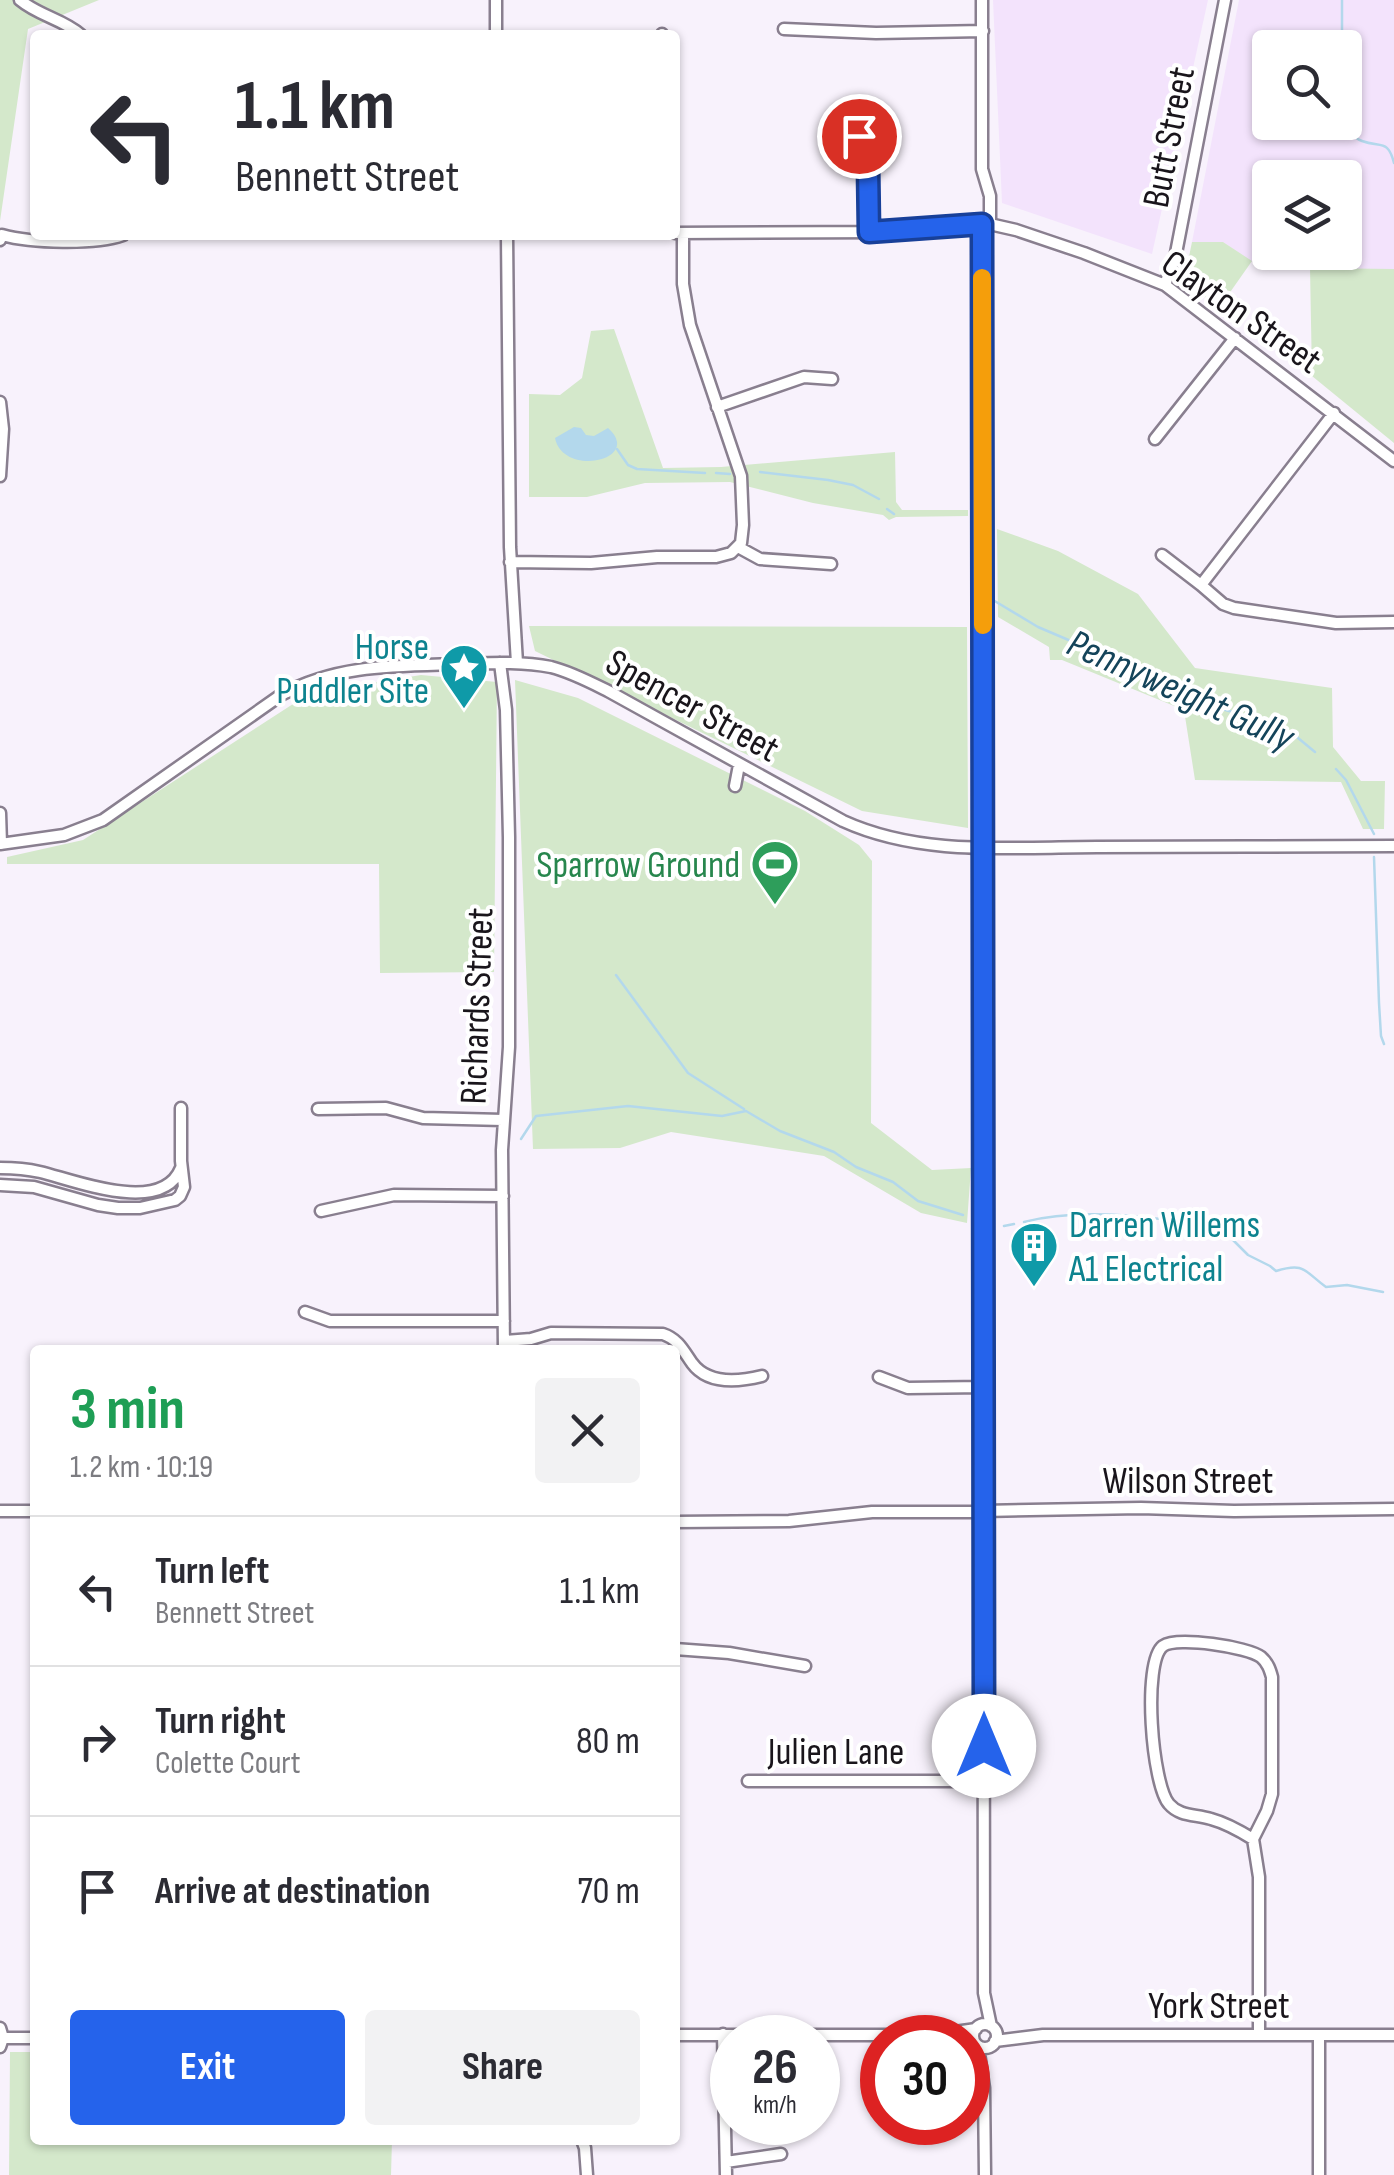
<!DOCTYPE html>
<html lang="en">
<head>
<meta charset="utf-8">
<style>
	body { margin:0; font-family:"Sofia Sans Condensed",sans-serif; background:#f2f2f3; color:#2b2b33; height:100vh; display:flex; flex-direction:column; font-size:38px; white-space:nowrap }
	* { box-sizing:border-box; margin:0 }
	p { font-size:32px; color:#7c7c81 }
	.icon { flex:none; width:55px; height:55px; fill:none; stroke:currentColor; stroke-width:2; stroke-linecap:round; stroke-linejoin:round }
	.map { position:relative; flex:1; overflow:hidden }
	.details { position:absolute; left:30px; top:1345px; width:650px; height:800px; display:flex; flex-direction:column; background:#fff; border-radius:10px; box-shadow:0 2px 8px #0004 }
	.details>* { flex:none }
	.hud { position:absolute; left:30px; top:30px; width:650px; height:210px; border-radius:10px; box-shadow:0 2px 8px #0004; background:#fff; color:#2b2b33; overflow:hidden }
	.controls { position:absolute; left:1252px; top:30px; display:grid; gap:20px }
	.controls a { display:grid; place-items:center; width:110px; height:110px; border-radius:10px; background:#fff; box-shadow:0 2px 8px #0004; font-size:50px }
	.speed { position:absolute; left:710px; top:2015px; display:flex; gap:20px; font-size:50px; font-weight:700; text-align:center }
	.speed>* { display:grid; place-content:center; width:130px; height:130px; border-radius:50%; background:#fff; box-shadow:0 2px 8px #0004; line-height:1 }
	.speed small { font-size:25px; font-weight:400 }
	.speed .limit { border:15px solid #d22; background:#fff; color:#111 }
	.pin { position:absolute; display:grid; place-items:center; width:85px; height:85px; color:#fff; margin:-42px; border:5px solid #fff; border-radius:50%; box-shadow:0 2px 10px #0007 }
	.me { position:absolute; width:110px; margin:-55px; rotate:0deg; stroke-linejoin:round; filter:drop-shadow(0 0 8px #0008) }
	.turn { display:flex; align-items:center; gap:35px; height:210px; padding:0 40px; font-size:45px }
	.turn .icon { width:130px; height:130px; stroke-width:2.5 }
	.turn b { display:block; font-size:70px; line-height:85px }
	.round { display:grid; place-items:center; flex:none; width:105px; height:105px; border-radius:10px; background:#f2f2f3 }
	.headline { display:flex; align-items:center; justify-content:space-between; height:170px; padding:0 40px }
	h1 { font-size:60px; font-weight:700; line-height:75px; color:#1e9e55 }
	.action { display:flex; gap:20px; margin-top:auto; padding:20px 40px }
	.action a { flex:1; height:115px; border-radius:10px; background:#2563eb; color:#fff; font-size:40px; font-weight:700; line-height:115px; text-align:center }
	.action a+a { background:#f2f2f3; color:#2b2b33 }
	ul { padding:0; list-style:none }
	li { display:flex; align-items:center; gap:30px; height:150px; padding:0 40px; border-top:2px solid #e1e1e2 }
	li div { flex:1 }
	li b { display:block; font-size:38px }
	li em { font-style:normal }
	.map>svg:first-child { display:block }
	.built { fill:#f3e3fc; fill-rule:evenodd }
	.green { fill:#d4e8cb }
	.water { fill:#b3d8ec }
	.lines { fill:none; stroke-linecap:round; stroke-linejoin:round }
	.stream { stroke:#b3d8ec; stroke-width:2.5 }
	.minor-casing { stroke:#897f8f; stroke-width:15 }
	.minor { stroke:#fff; stroke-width:10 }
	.route-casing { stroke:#184099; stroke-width:25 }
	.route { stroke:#2563eb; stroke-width:18 }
	.slow { stroke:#f59e0b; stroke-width:18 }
	.labels { text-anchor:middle; stroke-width:8; stroke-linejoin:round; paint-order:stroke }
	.street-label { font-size:38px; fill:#19151b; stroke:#fff }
	.culture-label { font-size:38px; fill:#0d838f; stroke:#fff; text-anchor:end }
	.leisure-label { font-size:38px; fill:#27864d; stroke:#fff; text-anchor:end }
	.water-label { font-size:40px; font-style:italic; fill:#14445a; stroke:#fff }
</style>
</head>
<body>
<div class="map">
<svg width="1394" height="2175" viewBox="0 0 1394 2175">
	<rect width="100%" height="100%" fill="#f8f2fc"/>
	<path class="built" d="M993 0H1208L1152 254 1002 203Z
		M1239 0H1394V269H1262L1223 242H1192ZM1270 48H1345V122H1270ZM1270 178H1345V252H1270Z"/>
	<path class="green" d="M0 0H99L28 29 0 221Z
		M1192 242H1223L1252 261 1219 308 1184 281Z
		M1310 268 1394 269V443L1312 376Z
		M614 329 663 468 721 467 895 452 896 502 902 510H968V516L896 517 889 520 883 515 813 503 730 482 645 483 587 497H529V394L560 395 582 378 591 331Z
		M997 529 1058 551 1138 594 1195 668 1332 688 1333 747 1361 781H1385L1384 829H1363L1341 782 1195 780 1184 710 1062 660H1050L1049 647 998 617Z
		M529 626 967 627 968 828 862 811 535 651Z
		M421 675 497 682 494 972 380 973 379 864H7V857L83 840 310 693Z
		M515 680 578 698 805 811 859 845 872 861 871 1123 932 1170 971 1168 967 1223 921 1213 824 1156 671 1132 620 1148 533 1149Z
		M10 2052H35V2140H392L391 2175H9Z"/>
	<path class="water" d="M574 427 581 428 586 435 594 436 608 428C644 460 563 478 555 438Z"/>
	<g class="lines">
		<path class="stream" d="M1342 0V48
			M1342 122V125C1348 131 1355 139 1362 141 1381 148 1388 139 1394 163
			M617 449 628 465 637 469 705 473
			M760 472 828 480 853 485 879 499
			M716 473 730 474
			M887 509 894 514
			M993 600 1038 627 1146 673 1189 700 1240 714 1292 733 1315 752
			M1336 769 1346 780 1374 834
			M1374 857 1379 1003 1381 1036 1384 1044
			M616 975 688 1073 744 1109
			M521 1139 536 1116 628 1106 722 1116 746 1111 780 1131 834 1152 856 1167 893 1182 918 1201 963 1215
			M1024 1222C1087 1206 1156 1219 1219 1226L1248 1255 1270 1266 1276 1271C1305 1262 1304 1271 1326 1287L1347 1285 1383 1292
			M1004 1226 1014 1224"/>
		<g class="minor-casing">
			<path id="minor" d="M20 0C39 16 63 19 81 35
				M496 0V35
				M982 0V169L990 196V225
				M784 29 876 33 983 31
				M662 34V35
				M859 136 867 163 869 232
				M982 224 984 1993 991 2026
				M675 233 884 232 970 224 994 225 1016 230 1084 253 1165 285 1394 461
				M507 235 510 547 517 663
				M0 240 2 235C31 243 95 245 123 235
				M1165 285 1176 253 1225 0
				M0 402 3 429 0 476
				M717 407 804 377 832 379
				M1334 413 1201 585 1223 604 1234 608 1336 623 1394 622
				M1155 439 1235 338
				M738 547 760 559 831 564
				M1162 555 1201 585
				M510 562 591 563 657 557H716L731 553 741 543 743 525 741 476 690 325 683 284V233
				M500 663 506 710 509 837V1047L502 1150 504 1350
				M735 786 739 765
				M0 813 1 844
				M0 844 64 835 103 820 281 695C338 664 396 666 460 664 490 663 521 661 551 667 571 672 590 682 608 691L843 821C922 857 1012 847 1097 847 1196 847 1295 846 1394 846
				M318 1109 386 1108 423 1118 503 1120
				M0 1168C14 1168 27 1169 40 1172 74 1180 162 1216 181 1168
				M0 1185 34 1187 98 1205 118 1208H140L175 1200 180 1196 184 1187 181 1161V1108
				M321 1211 394 1195 503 1196
				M305 1312 330 1321H504
				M504 1341 531 1339 551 1333 663 1334C678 1339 683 1350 692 1363 708 1385 738 1382 762 1376
				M879 1377 908 1388 983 1387
				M0 1511H35
				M983 1511 1141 1508 1234 1511 1394 1509
				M675 1522 789 1521 872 1512H983
				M675 1649 729 1653 805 1666
				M748 1781H984
				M1253 1839C1240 1831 1226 1823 1211 1819 1196 1814 1180 1817 1169 1804 1152 1785 1142 1662 1163 1646 1177 1636 1248 1647 1261 1657 1268 1663 1270 1670 1272 1677V1794L1267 1811 1253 1839 1259 1877V2035
				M973 2036a12 12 0 1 1 24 0a12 12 0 1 1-24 0Z
				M0 2028 3 2038 0 2047
				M723 2034 726 2175
				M675 2035H934L976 2029
				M3 2038H35
				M995 2041 1043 2035H1394
				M978 2046 984 2088 985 2175
				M582 2140 585 2148 587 2175
				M726 2162 781 2154
				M1319 2175V2035"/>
		</g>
		<use href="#minor" class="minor"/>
	</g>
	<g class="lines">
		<g class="route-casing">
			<path id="route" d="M859 136 868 166 869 232 982 224 984 1746"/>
		</g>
		<use href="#route" class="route"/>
		<path class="slow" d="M982 278 983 625"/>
	</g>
	<defs>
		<g id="sight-pin" transform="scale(2.5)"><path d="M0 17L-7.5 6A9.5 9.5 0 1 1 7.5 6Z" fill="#0f9aa8" stroke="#fff"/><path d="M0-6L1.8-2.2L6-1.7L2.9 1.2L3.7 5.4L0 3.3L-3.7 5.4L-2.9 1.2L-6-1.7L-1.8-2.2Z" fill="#fff"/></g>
		<g id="stadium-pin" transform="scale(2.5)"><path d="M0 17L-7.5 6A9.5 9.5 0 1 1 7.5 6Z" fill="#2e9e5b" stroke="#fff"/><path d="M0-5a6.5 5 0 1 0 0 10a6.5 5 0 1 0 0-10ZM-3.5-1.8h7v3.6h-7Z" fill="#fff"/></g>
		<g id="building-pin" transform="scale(2.5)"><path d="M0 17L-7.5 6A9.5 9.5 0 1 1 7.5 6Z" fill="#0f9aa8" stroke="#fff"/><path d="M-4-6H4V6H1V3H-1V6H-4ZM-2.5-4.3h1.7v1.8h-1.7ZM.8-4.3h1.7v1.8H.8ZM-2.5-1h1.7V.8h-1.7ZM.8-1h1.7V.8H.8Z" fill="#fff"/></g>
	</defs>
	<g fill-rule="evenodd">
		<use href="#sight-pin" x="464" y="668"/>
		<use href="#stadium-pin" x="775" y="864"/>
		<use href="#building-pin" x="1034" y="1246"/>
	</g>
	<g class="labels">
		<g class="street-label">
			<text transform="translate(1168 137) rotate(-79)" y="13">Butt Street</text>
			<text transform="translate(1242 311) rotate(35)" y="13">Clayton Street</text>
			<text transform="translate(693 705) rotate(29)" y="13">Spencer Street</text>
			<text transform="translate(476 1006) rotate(-88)" y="13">Richards Street</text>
			<text x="1188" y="1493">Wilson Street</text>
			<text x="836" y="1764">Julien Lane</text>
			<text x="1219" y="2018">York Street</text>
		</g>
		<g class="culture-label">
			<text x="429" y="659">Horse<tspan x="429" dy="44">Puddler Site</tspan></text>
			<text x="1069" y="1237" text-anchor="start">Darren Willems<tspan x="1069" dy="44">A1 Electrical</tspan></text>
		</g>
		<g class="leisure-label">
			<text x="740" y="877">Sparrow Ground</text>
		</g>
		<g class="water-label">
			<text transform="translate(1181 689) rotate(24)" y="14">Pennyweight Gully</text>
		</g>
	</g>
</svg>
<div class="controls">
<a><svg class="icon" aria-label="search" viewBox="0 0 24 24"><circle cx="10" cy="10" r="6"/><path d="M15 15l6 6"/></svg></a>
<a><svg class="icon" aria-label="layers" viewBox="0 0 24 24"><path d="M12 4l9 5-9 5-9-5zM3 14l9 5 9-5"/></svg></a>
</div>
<div class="speed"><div>26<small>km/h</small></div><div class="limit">30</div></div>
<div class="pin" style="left:859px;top:136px;background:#d93025"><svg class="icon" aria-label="arrive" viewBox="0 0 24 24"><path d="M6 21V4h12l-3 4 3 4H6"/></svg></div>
<svg class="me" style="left:984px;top:1746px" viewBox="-20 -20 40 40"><circle r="19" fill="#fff"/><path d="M0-13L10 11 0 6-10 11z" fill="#2563eb"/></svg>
<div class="hud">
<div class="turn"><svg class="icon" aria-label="left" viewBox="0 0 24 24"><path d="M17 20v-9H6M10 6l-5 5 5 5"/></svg><div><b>1.1 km</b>Bennett Street</div></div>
</div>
<section class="details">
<div class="headline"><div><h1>3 min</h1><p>1.2 km · 10:19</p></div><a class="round"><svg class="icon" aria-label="close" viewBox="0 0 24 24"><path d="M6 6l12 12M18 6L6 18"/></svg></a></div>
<ul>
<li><svg class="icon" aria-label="left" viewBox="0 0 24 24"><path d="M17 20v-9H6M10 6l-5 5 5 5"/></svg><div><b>Turn left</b><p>Bennett Street</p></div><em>1.1 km</em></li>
<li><svg class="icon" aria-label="right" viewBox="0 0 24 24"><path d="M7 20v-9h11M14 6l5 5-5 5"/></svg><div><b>Turn right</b><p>Colette Court</p></div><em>80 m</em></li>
<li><svg class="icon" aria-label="arrive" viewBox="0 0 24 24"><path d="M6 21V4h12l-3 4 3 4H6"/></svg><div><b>Arrive at destination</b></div><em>70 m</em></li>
</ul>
<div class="action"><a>Exit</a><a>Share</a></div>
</section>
</div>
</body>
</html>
